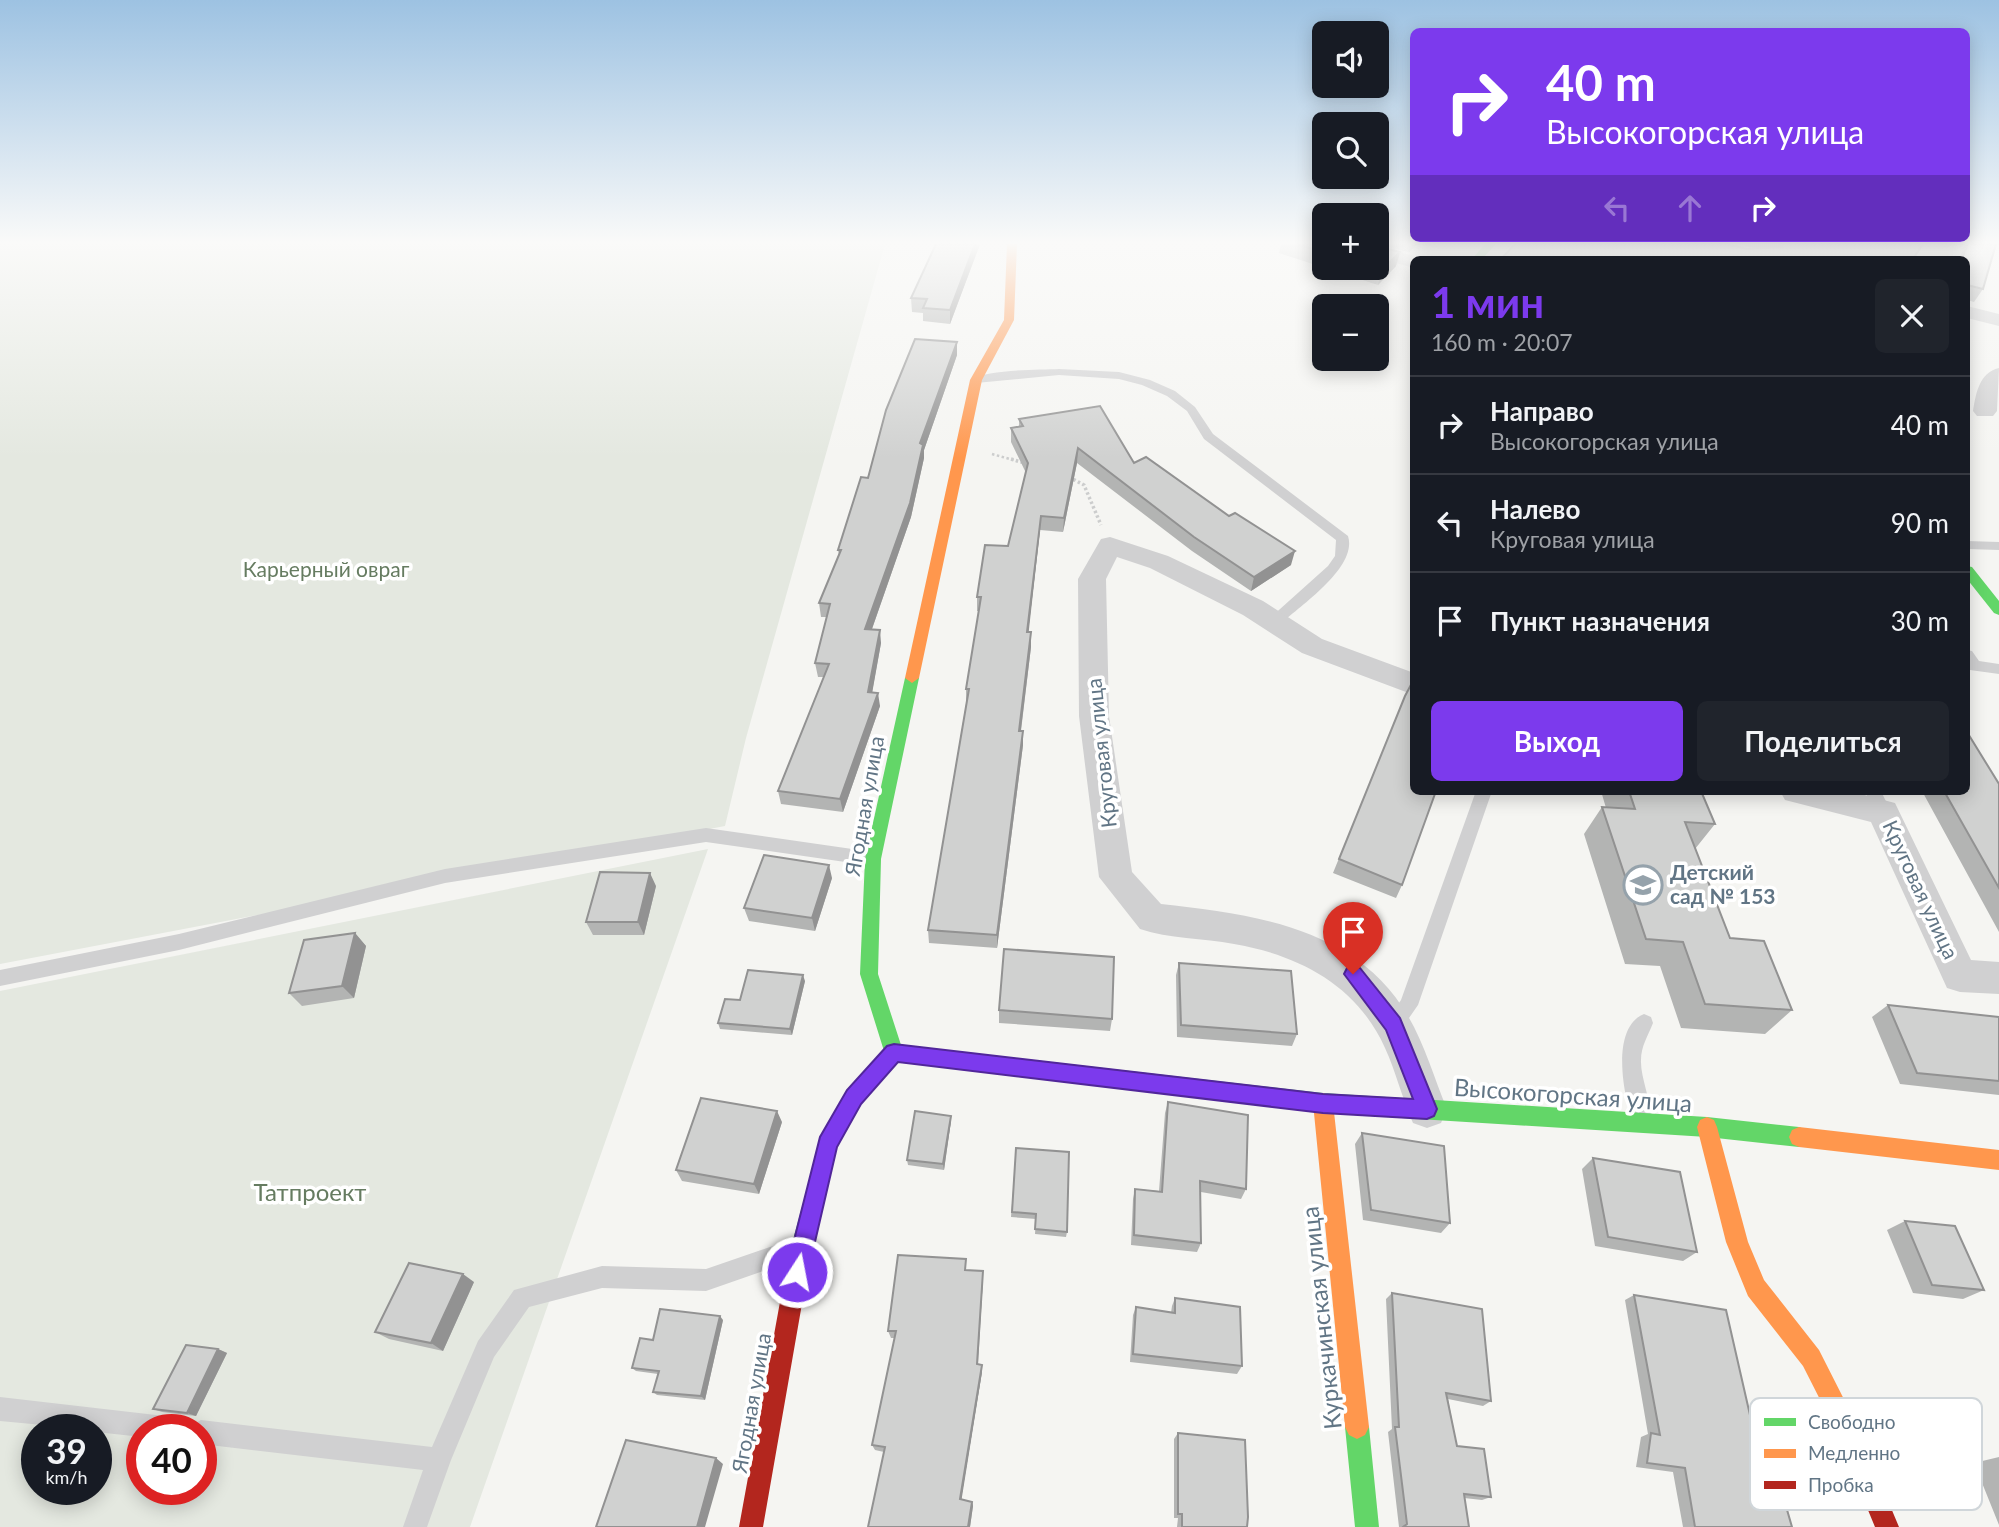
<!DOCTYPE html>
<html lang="ru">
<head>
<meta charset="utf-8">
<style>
	body { margin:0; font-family:Lato,sans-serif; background:#20242c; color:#f1f3f6; height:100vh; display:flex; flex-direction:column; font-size:26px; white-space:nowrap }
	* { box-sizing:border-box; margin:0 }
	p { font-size:23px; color:#9ea1a6 }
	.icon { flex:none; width:38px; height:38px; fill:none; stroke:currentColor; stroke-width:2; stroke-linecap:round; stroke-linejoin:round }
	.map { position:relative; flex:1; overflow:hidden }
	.drawer { position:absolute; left:1410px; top:256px; width:560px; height:539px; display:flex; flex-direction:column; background:#171b24; border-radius:10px; box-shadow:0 4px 18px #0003 }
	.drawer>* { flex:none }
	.banner { position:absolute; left:1410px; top:28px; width:560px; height:214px; border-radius:10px; box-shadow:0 4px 18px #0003; background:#7c3aed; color:#fff; overflow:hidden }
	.controls { position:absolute; left:1312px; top:21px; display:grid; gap:14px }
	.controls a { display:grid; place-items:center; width:77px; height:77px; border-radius:10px; background:#171b24; box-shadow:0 4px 18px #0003; font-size:35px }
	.speed { position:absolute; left:21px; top:1414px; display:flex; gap:14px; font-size:35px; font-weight:700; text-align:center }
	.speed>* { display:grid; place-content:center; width:91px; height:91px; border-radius:50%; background:#171b24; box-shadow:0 4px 18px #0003; line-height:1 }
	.speed small { font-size:18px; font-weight:400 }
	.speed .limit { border:10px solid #d22; background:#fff; color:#111 }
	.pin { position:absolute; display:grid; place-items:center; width:60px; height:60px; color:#fff; margin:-72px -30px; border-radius:50% 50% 50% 0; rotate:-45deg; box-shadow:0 0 7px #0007 }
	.pin .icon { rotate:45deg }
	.me { position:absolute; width:77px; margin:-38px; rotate:11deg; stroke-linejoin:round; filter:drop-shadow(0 0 5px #0008) }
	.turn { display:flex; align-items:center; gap:24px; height:147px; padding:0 21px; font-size:32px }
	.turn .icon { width:91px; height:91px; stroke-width:2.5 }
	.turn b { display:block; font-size:49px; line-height:60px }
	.lanes { display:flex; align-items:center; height:66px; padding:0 21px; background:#0003; justify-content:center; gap:35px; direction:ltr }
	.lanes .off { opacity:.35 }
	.round { display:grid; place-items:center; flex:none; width:74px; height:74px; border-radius:10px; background:#20242c }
	.head { display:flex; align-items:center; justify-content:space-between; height:119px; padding:0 21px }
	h1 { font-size:42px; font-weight:700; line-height:52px; color:#7c3aed }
	.cta { display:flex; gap:14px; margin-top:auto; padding:14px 21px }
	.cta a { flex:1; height:80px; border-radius:10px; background:#7c3aed; color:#fff; font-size:28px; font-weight:700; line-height:80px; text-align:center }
	.cta a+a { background:#20242c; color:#f1f3f6 }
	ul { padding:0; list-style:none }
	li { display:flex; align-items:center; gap:21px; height:98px; padding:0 21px; border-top:2px solid #363941 }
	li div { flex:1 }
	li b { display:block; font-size:26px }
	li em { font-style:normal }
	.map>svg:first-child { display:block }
	.green { fill:#e4e8e0; fill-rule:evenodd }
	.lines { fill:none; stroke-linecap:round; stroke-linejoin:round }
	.path-far1 { stroke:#cccdcd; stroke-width:2.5; stroke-dasharray:2.5 2.5; stroke-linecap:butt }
	.path { stroke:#cccdcd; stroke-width:3.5; stroke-dasharray:2.5 2.5; stroke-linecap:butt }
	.lane { fill:#d0d0d1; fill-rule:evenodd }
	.street { fill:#d0d0d1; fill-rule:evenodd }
	.fast { fill:#63d668; fill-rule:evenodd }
	.slow { fill:#ff974d; fill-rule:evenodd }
	.jam { fill:#b3261e; fill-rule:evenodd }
	.wall { fill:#b3b4b3 }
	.shaded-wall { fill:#929292 }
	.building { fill:#d0d1d0; stroke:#929292; stroke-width:2 }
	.route { fill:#7c3aed; stroke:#51269a; stroke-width:2 }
	.labels { text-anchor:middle; stroke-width:7; stroke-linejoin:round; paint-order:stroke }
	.park-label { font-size:21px; fill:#667c61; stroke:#fff }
	.street-label { font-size:21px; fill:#617585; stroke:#fff }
	.poi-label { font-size:21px; font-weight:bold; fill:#617585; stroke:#fff; text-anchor:start }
	.near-street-label { font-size:24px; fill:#617585; stroke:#fff }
	.near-park-label { font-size:24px; fill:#667c61; stroke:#fff }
	.key { fill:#fff; stroke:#d0d6da; stroke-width:2 }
	.key-label { font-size:19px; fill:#617585 }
</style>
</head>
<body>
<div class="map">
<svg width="1999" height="1527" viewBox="0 0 1999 1527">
	<rect width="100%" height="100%" fill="#f5f5f2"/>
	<path class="green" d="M0 244H885L746 738 725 826 0 964Z
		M708 849 470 1527H0V991ZM37 1430H96V1489H37ZM142 1430H201V1489H142Z"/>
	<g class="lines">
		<path class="path-far1" d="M992 454 1017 461"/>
		<path class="path" d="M1011 459 1024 463
			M1069 477 1084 485 1101 525"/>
		<path class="lane" d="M1059 369 1119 372 1150 380 1175 391 1195 407 1213 434 1348 536C1358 567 1300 606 1279 625H1269L1267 622 1269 619 1328 566 1335 556 1336 540 1204 439 1187 411 1167 396 1142 385 1119 379 1059 375 976 383 970 380C987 369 1038 370 1059 369Z
			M1967 541 1999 542V550L1967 549Z
			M1967 650 1972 651 1979 661 1999 664V674L1970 670 1967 666Z
			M1476 791H1492L1418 1005 1400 1031 1393 1034 1386 1031 1384 1025 1401 1000Z
			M1865 791H1881L1891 812 1889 817H1877Z
			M706 828 873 852 879 854 881 859 879 864 873 866 706 842 445 883 179 950 0 986V970L179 934 445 869Z
			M1644 1014 1651 1017 1653 1023C1648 1036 1641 1046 1641 1060 1640 1080 1656 1111 1649 1127L1642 1130 1635 1127C1624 1101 1609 1028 1644 1014Z
			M793 1239 801 1242 804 1250 801 1258 706 1291 602 1288 529 1307 494 1357 451 1460 427 1527H403L423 1470 201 1444V1430H142V1437L96 1432V1430L0 1421V1397L182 1418 190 1422 192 1425 201 1420 432 1447 478 1341 514 1290 602 1266 706 1269Z"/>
		<path class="street" d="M1377 246 1421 258 1422 259H1414V268L1377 258Z
			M1967 306 1999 314V326L1967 318Z
			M1999 368 1997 411 1993 416H1977L1973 411C1976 393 1979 373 1999 368Z
			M1110 537 1168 556 1263 601 1322 639 1414 673V695L1302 653 1243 615 1150 568 1117 557 1106 579 1109 716 1132 872 1161 904C1254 914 1357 928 1408 1016 1425 1045 1434 1078 1447 1109L1441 1123 1427 1128 1413 1123C1402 1098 1396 1072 1385 1048 1357 985 1298 955 1234 944 1203 938 1169 939 1140 929L1099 877 1079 716 1078 579 1101 539Z
			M1780 791H1849L1895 803 1971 960 1999 962V994L1960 992 1947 988 1871 822 1785 800Z"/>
		<path class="fast" d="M1485 244H1496L1482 259H1472Z
			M1967 566 1972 567 1999 601V615L1994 613 1967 579Z
			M912 673 919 678 881 859 878 974 901 1045 1323 1093 1707 1117 1799 1127 1806 1130 1809 1137 1806 1144 1799 1147 1707 1137 1323 1113 898 1062 861 1104 837 1147 810 1258 807 1266 799 1269 791 1266 788 1258 821 1137 847 1090 884 1051 860 974 865 859 905 678Z
			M1357 1415 1365 1419 1369 1427 1379 1527H1355L1345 1427 1349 1419Z"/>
		<path class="slow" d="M1007 244H1017L1014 320 982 380 919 678 912 683 905 678 970 380 1004 320Z
			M1323 1093 1330 1096 1333 1103 1369 1427 1365 1435 1357 1439 1349 1435 1345 1427 1313 1103 1316 1096Z
			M1707 1117 1714 1120 1717 1127 1748 1242 1764 1280 1819 1350 1856 1423 1852 1431 1844 1435 1836 1431 1803 1366 1748 1296 1726 1242 1697 1127 1700 1120Z
			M1799 1127 1999 1150V1170L1799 1147 1792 1144 1789 1137 1792 1130Z"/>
		<path class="jam" d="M799 1247 807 1250 810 1258 763 1527H739L788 1258 791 1250Z
			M1844 1411 1852 1415 1899 1527H1875L1832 1423 1836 1415Z"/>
	</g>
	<path class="wall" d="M936 244H980L950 324 923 321V313L912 312 911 298Z
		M1281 244H1325V268L1279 253Z
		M1377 244H1417L1409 252 1378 245V246L1400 252 1396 266 1378 285 1325 268H1377Z
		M1515 244 1747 249H1756L1740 244H1923L1913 259H1502Z
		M1965 244H1996L1983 289 1974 302 1967 300V259H1959Z
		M957 342V355L924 450V458L911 517 872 629 881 643 872 692 880 706 843 812 781 804 778 791 824 677H818L815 663 827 617H821L819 603 839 555 838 550 868 478Z
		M1019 419 1134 463 1291 565 1251 591 1192 551 1077 463 1063 532 1040 530 1028 632H1031V647L1021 731 1023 745 997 948 929 943 928 930 966 704V689L979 611H977V597L1008 546 1026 473 1011 442V428L1019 427Z
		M1405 696 1402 885 1396 898 1333 873Z
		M1999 784V932L1922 791H1967Z
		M1601 791H1701L1715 824 1695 849 1730 938 1792 1010 1765 1034 1681 1028 1660 966 1625 964 1584 834 1602 807 1606 808Z
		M832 878 815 931 749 921 744 908Z
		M656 886 644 935H593L586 922Z
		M355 933 366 946 354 998 302 1006 289 993Z
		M1179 963 1297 1034 1292 1046 1177 1037 1176 975Z
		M805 981 792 1035 720 1029 718 1023 740 1000Z
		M1888 1005 1999 1017V1095L1900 1084 1872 1017Z
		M999 1010 1112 1019 1110 1031 999 1023Z
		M1168 1102 1246 1189 1241 1199 1201 1192V1243L1197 1252 1131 1245 1133 1199 1135 1189 1159 1191 1165 1113Z
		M951 1116V1121L944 1170 908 1165 907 1160Z
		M782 1122 759 1194 682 1181 676 1170Z
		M1362 1133 1450 1223 1441 1233 1363 1220 1355 1144Z
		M1016 1148 1067 1232 1066 1237 1035 1234 1036 1219 1011 1217Z
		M1593 1158 1697 1252 1683 1261 1595 1246 1582 1169Z
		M1905 1221 1984 1290 1963 1299 1913 1293 1887 1230Z
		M966 1270 983 1279 978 1365 982 1372 961 1499 972 1502 973 1506 970 1527H868L884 1452 875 1450 872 1445 895 1338H891L888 1331Z
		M474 1282 443 1351 389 1339 375 1332Z
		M1392 1293 1491 1401 1483 1406 1448 1399 1457 1446 1491 1497 1482 1500 1464 1498 1469 1527H1399L1388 1432 1392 1429 1386 1299Z
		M1634 1295 1758 1450 1792 1527H1683L1673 1472 1636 1467 1641 1437 1648 1434 1625 1300Z
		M1175 1298 1242 1366 1237 1374 1130 1362 1133 1315 1136 1307 1171 1313 1172 1306Z
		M723 1320 705 1400 657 1395 653 1392 658 1374 636 1371 632 1368Z
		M218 1349 227 1353 196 1416 162 1412 153 1409Z
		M1178 1433 1247 1527H1177L1178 1518H1174V1439Z
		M1999 1457V1525L1974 1463Z"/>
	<path class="shaded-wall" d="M975 244H980L950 324V310Z
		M1411 244H1417L1409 252Z
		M1400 252 1396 266 1378 285 1381 271Z
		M957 342V355L924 450V458L911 517 867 643 865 629 920 443Z
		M1078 448 1077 463 1063 532 1064 518Z
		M1041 516 1040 530 1027 647V632Z
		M1295 551 1291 565 1251 591 1254 577Z
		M880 630 881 643 870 705 868 692Z
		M1031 632V647L1019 745V731Z
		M878 693 880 706 843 812 840 799Z
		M1023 731V745L997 948V935Z
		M829 865 832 878 815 931 812 918Z
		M650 873 656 886 644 935 638 922Z
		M355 933 366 946 354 998 342 986Z
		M803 975 805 981 792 1035 790 1029Z
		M777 1111 782 1122 759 1194 754 1184Z
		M951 1116V1121L944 1170 943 1164Z
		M983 1271V1279L977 1371V1364Z
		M463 1274 474 1282 443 1351 431 1343Z
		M720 1316 723 1320 705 1400 701 1396Z
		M218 1349 227 1353 196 1416 187 1413Z
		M982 1365V1372L961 1503 960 1499Z
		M716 1458 723 1464 705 1527H697Z
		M972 1502 973 1506 970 1527H968Z"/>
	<path class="building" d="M936 244H975L950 310 923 308 927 299 911 298Z
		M1297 244H1325V253Z
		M1377 244H1378V246L1400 252 1381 271 1371 268H1377Z
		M1515 244H1727L1747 249 1782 247 1780 244H1923L1913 259 1502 258Z
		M1968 244H1996L1983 289 1967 285V259H1962Z
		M915 339 957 342 920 443 923 445 910 503 865 629 880 630 868 692 878 693 840 799 778 791 829 664 815 663 830 604 819 603 841 550H838L861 477 868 478 886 410Z
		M1100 406 1134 463 1146 457 1229 516 1235 513 1295 551 1254 577 1194 537 1078 448 1064 518 1041 516 1027 632H1031L1019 731H1023L997 935 928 930 969 689H966L981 597H977L985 545 1008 546 1028 463 1011 428 1023 426 1019 419Z
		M1413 681H1414V791H1436L1402 885 1339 859 1405 696Z
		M1967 732 1999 784V888L1944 791H1967Z
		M1629 791H1701L1715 824 1685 822 1730 938 1764 941 1792 1010 1705 1004 1683 942 1646 939 1602 807 1635 809Z
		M764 855 829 865 812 918 744 908Z
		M600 872 650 873 638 922H586Z
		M355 933 342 986 289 993 304 940Z
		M1004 949 1114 957 1112 1019 999 1010Z
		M1179 963 1291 971 1297 1034 1181 1025Z
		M748 970 803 975 790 1029 718 1023 725 999 740 1000Z
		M1888 1005 1999 1017V1081L1917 1073Z
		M701 1098 777 1111 754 1184 676 1170Z
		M1168 1102 1248 1115 1246 1189 1200 1181 1201 1243 1134 1235 1135 1189 1162 1192Z
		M915 1111 951 1116 943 1164 907 1160Z
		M1362 1133 1444 1146 1450 1223 1371 1210Z
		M1016 1148 1069 1152 1067 1232 1035 1229 1036 1214 1012 1212Z
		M1593 1158 1680 1172 1697 1252 1608 1237Z
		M1905 1221 1955 1226 1984 1290 1932 1285Z
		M898 1255 966 1259 965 1270 983 1271 977 1364 982 1365 960 1499 972 1502 968 1527H868L885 1447 872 1445 896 1331H888Z
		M409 1263 463 1274 431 1343 375 1332Z
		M1392 1293 1482 1309 1491 1401 1446 1393 1457 1446 1484 1449 1491 1497 1464 1494 1469 1527H1403L1407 1524 1395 1427H1399Z
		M1634 1295 1726 1310 1758 1450 1770 1451 1792 1527H1695L1685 1468 1647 1463 1651 1433 1660 1435Z
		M1175 1298 1240 1307 1242 1366 1133 1354 1136 1307 1175 1313Z
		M660 1309 720 1316 701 1396 653 1392 659 1371 632 1368 640 1338 653 1340Z
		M186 1345 218 1349 187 1413 153 1409Z
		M1178 1433 1245 1440 1248 1517 1247 1527H1182V1514H1178Z
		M626 1440 716 1458 697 1527H596Z"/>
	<linearGradient id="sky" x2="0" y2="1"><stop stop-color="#9dc2e2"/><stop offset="0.53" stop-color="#fafaf9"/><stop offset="1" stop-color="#fafaf9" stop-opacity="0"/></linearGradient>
	<rect width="1999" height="458" fill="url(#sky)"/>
	<path class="route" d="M1353 965 1360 968 1400 1018 1437 1109 1434 1116 1427 1119 1323 1113 898 1062 861 1104 837 1147 808 1272 805 1280 797 1283 789 1280 786 1272 820 1137 847 1090 887 1046 894 1044 1323 1094 1413 1099 1386 1030 1344 974 1347 968Z"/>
	<defs>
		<g id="school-ring" transform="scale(2.0125)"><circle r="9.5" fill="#fff" stroke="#95a2ab" stroke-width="1.5"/><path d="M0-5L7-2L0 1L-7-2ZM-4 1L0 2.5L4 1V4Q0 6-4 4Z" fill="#95a2ab"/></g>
	</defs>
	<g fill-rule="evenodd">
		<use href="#school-ring" x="1643" y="885"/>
	</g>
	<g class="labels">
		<g class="park-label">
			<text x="326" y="577">Карьерный овраг</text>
		</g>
		<g class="street-label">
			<text transform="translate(1102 753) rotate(-96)" y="7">Круговая улица</text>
			<text transform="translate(865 806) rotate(-80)" y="7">Ягодная улица</text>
			<text transform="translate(1920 890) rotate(65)" y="7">Круговая улица</text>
			<text transform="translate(752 1403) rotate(-80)" y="7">Ягодная улица</text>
		</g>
		<g class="poi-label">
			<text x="1670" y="880">Детский<tspan x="1670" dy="24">сад № 153</tspan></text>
		</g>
		<g class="near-street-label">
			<text transform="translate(1573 1096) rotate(4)" y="8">Высокогорская улица</text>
			<text transform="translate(1322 1318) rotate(-96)" y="8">Куркачинская улица</text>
		</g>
		<g class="near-park-label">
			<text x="310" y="1201">Татпроект</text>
		</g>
	</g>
	<rect x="1750" y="1398" width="232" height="112" rx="10" class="key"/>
	<rect x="1764" y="1418" width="32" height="8" fill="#63d668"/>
	<rect x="1764" y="1449" width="32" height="9" fill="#ff974d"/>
	<rect x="1764" y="1481" width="32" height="8" fill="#b3261e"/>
	<g class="key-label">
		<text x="1808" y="1429">Свободно</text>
		<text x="1808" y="1460">Медленно</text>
		<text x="1808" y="1492">Пробка</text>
	</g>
</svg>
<div class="controls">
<a><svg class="icon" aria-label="sound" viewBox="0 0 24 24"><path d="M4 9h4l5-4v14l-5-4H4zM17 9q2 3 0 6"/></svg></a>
<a><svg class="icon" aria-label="search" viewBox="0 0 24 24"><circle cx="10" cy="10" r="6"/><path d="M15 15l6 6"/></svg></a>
<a>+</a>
<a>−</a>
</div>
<div class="speed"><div>39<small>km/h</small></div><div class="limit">40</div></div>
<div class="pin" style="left:1353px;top:974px;background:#d93025"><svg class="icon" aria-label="arrive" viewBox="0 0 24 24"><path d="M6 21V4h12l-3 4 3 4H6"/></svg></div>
<svg class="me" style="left:797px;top:1272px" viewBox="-20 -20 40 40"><circle r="17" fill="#7c3aed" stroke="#fff" stroke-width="3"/><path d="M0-11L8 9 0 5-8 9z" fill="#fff"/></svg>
<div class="banner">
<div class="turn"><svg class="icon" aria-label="right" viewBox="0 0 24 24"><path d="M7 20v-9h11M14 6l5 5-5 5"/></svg><div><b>40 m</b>Высокогорская улица</div></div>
<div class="lanes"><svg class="icon off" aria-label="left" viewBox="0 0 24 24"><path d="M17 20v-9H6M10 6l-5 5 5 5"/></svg><svg class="icon off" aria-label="ahead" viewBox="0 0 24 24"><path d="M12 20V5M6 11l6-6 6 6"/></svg><svg class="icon" aria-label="right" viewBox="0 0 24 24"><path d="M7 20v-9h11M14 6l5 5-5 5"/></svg></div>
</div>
<section class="drawer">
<div class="head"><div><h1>1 мин</h1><p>160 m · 20:07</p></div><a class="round"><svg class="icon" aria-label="close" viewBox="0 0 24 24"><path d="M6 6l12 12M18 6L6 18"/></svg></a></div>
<ul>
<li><svg class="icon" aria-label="right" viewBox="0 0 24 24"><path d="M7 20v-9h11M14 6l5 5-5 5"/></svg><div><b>Направо</b><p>Высокогорская улица</p></div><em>40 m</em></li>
<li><svg class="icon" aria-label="left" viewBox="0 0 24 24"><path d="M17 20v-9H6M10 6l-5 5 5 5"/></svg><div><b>Налево</b><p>Круговая улица</p></div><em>90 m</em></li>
<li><svg class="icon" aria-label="arrive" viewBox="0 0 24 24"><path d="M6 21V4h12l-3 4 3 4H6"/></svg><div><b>Пункт назначения</b></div><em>30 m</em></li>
</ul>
<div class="cta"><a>Выход</a><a>Поделиться</a></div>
</section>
</div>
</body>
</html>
